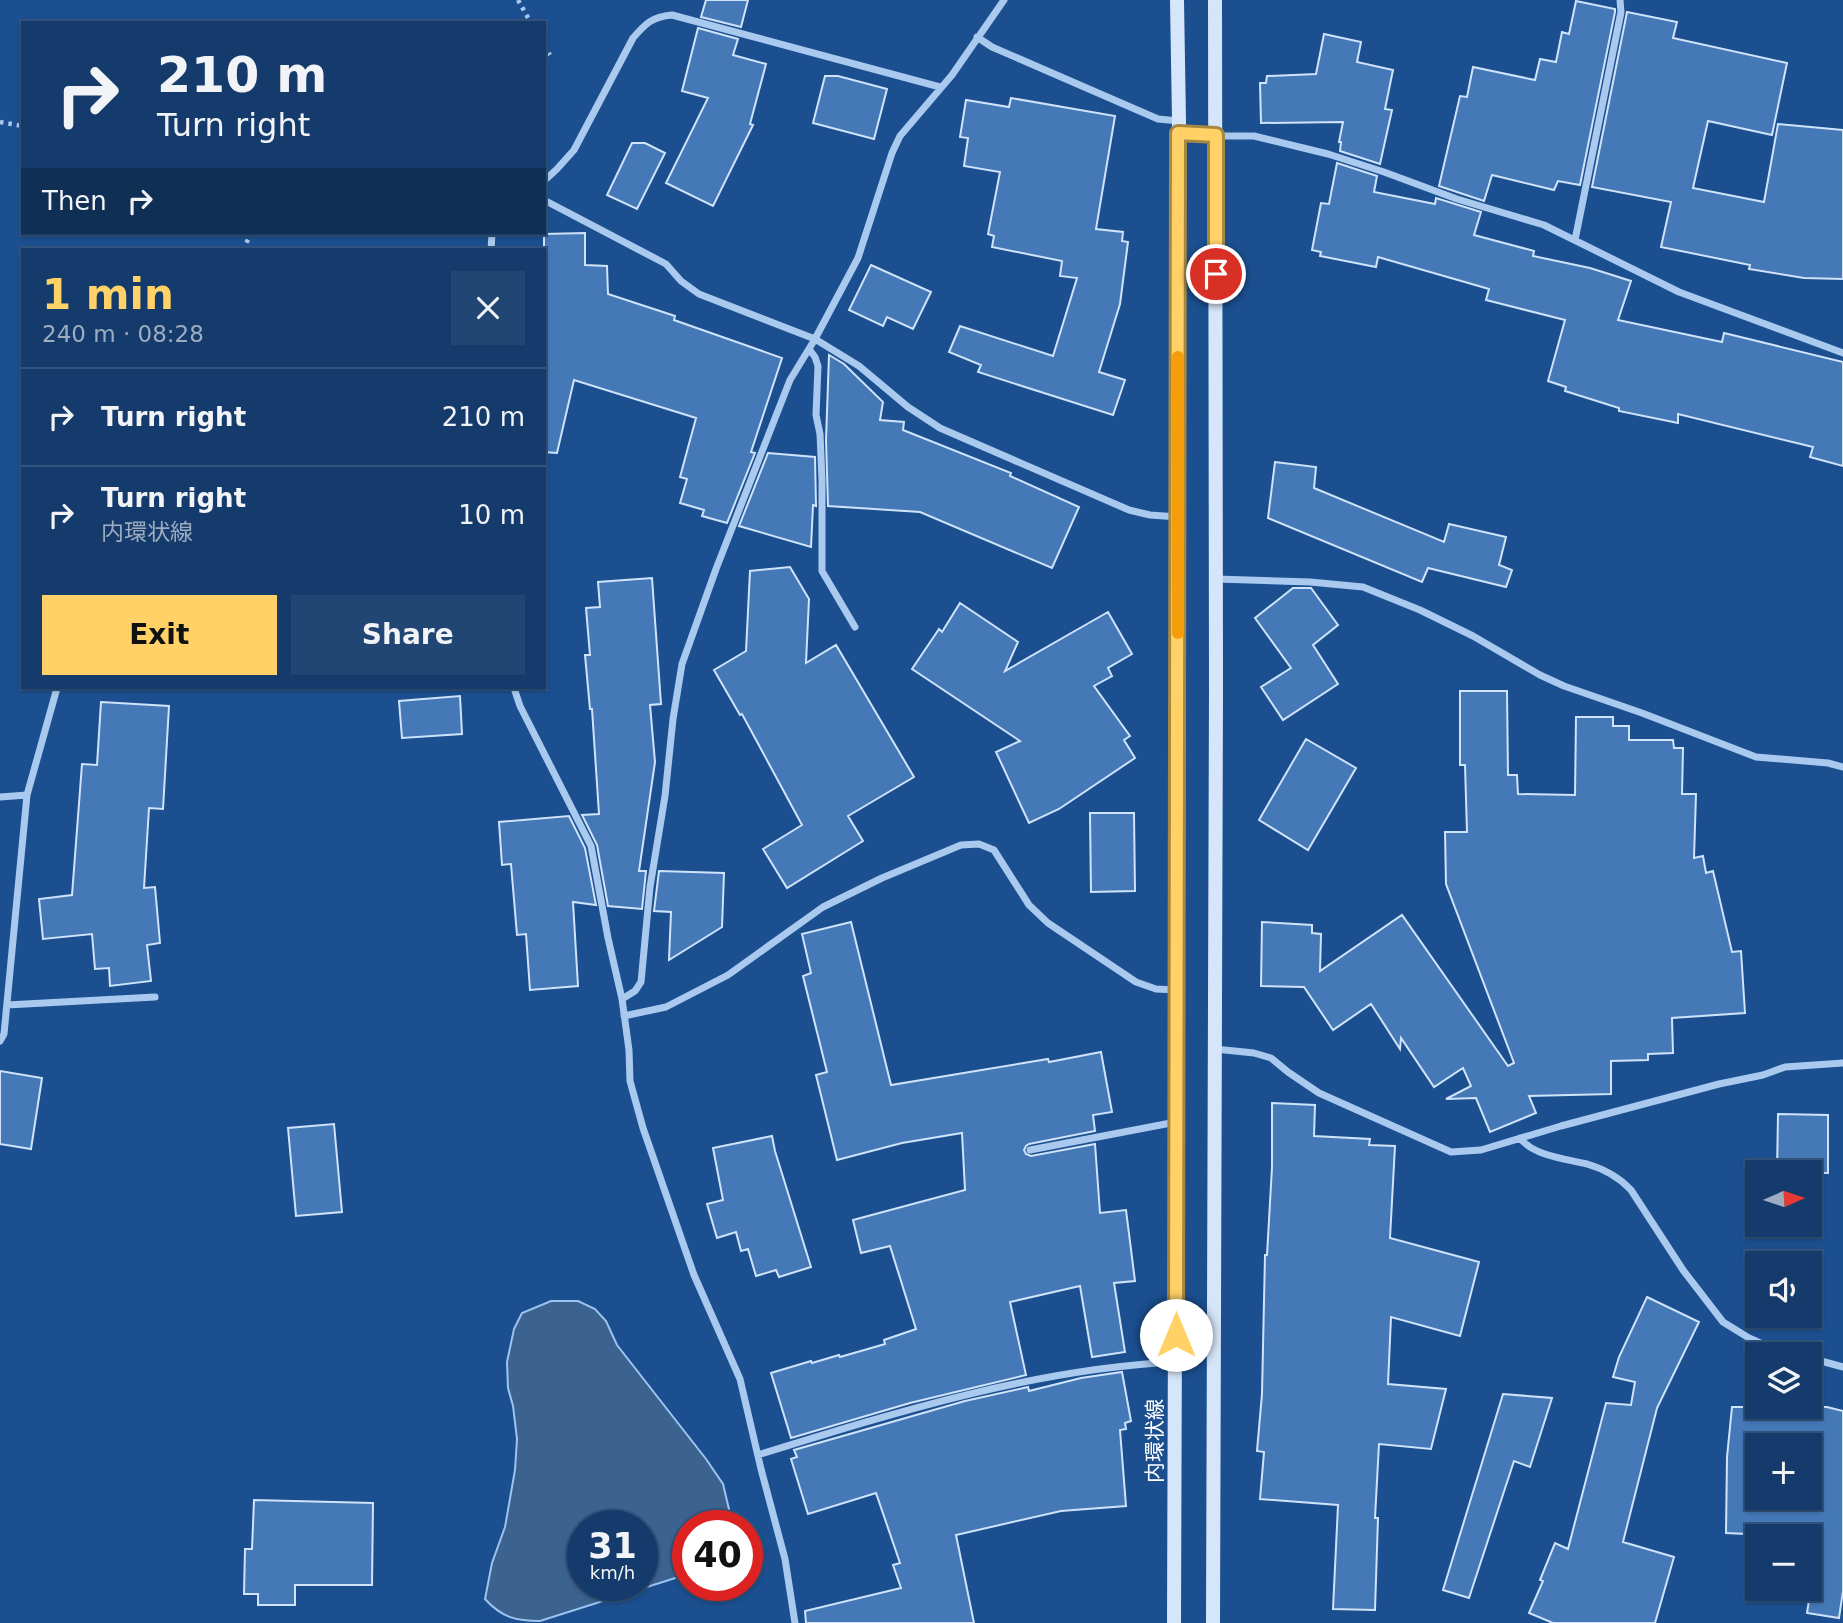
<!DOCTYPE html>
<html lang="en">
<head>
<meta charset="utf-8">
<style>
	body { margin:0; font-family:"DejaVu Sans","Noto Sans JP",sans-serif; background:#214673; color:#f1f3f6; height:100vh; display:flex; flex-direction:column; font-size:26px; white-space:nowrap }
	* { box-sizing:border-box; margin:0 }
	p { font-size:23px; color:#9dadc1 }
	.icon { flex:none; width:38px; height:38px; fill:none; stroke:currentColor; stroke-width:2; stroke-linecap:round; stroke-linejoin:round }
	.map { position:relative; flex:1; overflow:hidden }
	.panel { position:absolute; left:21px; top:248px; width:525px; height:441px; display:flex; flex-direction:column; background:#143b6b; border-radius:0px; box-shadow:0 2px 5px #0004,0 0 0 2px #33557e }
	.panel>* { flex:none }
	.guide { position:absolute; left:21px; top:21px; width:525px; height:214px; border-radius:0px; box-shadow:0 2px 5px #0004,0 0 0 2px #33557e; background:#143b6b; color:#f1f3f6; overflow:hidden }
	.needle { width:46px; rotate:87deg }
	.fabs { position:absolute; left:1745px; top:1160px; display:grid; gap:14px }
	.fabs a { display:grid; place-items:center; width:77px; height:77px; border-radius:0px; background:#143b6b; box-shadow:0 2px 5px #0004,0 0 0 2px #33557e; font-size:35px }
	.speed { position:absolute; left:567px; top:1510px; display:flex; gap:14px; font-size:35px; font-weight:700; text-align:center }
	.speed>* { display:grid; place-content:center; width:91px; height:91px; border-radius:50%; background:#143b6b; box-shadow:0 2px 5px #0004,0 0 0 2px #33557e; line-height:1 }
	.speed small { font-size:18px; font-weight:400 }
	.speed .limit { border:10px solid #d22; background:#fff; color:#111 }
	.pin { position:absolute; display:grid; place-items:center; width:60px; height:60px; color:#fff; margin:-30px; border:4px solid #fff; border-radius:50%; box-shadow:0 2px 7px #0007 }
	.me { position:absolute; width:77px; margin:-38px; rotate:0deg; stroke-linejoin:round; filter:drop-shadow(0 0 5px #0008) }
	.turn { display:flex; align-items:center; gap:24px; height:147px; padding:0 21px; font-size:32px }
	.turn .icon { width:91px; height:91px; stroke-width:2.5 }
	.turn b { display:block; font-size:49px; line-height:60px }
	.then { display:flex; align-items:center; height:66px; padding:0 21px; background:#0003; gap:14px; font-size:26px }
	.round { display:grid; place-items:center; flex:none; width:74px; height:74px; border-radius:0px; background:#214673 }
	.summary { display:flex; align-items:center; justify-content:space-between; height:119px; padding:0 21px }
	h1 { font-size:42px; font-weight:700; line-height:52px; color:#ffd166 }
	.button { display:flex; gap:14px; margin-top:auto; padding:14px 21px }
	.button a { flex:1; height:80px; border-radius:0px; background:#ffd166; color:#111; font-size:28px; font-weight:700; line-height:80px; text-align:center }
	.button a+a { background:#214673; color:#f1f3f6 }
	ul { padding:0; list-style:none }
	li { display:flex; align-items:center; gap:21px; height:98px; padding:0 21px; border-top:2px solid #33557e }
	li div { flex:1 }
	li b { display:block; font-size:26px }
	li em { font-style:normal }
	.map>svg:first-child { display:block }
	.water { fill:#3c6290; stroke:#9cc4f0; stroke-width:2; fill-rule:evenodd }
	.building { fill:#4478b7; stroke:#cfe3fa; stroke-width:2; fill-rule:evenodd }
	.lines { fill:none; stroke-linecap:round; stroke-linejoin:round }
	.path { stroke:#a9c9ee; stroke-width:4.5; stroke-dasharray:3.5 5; stroke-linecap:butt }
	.street { stroke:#a9c9ee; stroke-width:7 }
	.secondary { stroke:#d6e6fa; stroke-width:14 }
	.route-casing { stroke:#a68842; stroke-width:18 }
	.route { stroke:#ffd166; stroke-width:12 }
	.slow { stroke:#f59e0b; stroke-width:12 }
	.labels { text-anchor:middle; stroke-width:6; stroke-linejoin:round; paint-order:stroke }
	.street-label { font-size:21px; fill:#fff; stroke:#1b4f8f }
</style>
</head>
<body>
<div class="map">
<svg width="1843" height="1623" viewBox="0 0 1843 1623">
	<rect width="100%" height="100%" fill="#1b4f8f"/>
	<path class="water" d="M551 1301H578L595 1309 606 1321 617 1345 706 1459 723 1484 733 1526H688V1574L540 1621C517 1621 502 1618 485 1599L492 1563 505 1527 515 1470 517 1439 513 1406 508 1388 507 1362 514 1329 522 1313ZM583 1526H642V1586H583Z"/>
	<path class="building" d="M706 0H748L741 27 701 17Z
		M1576 1 1615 9V12L1580 185 1558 181 1554 190 1492 175 1484 201 1439 186 1460 96 1467 97 1473 67 1535 80 1540 59 1556 62 1562 32 1569 34Z
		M1627 12 1677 22 1673 38 1787 63 1772 135 1708 121 1693 188 1764 202 1778 124 1843 130V279L1804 278 1749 269 1750 265 1661 247 1671 202 1592 187Z
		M698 28 738 39 733 55 766 64 750 124 753 125 713 206 666 183 708 98 682 91Z
		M1324 34 1361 42 1357 62 1393 70 1385 109 1392 110 1380 164 1340 151 1341 142H1339L1343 122 1261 123 1260 83H1266L1267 76 1316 74Z
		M825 76H838L887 89 874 139 813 123Z
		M1011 98 1115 116 1096 229 1123 232 1122 241 1128 242 1120 304 1099 372 1125 380 1113 415 978 372 981 365 949 352 960 326 1053 356 1077 278 1060 276 1062 261 992 247 994 236 988 234 1000 172 964 166 968 138 960 137 966 100 1009 107Z
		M632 143H645L665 153 637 209 607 195Z
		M1337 163 1377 176 1374 192 1435 204 1436 198 1481 212 1474 235 1534 251 1533 256 1590 268 1631 281 1618 320 1722 342 1724 333 1843 362V466L1810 457 1813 447 1678 414V423L1619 411V408L1565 391 1566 387 1548 381 1565 320 1486 300 1489 289 1378 257 1376 267 1320 256 1321 252 1312 250 1321 203 1329 204Z
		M585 233V265L607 266 608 294 675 316 674 320 782 358 751 452 755 453 727 523 702 516 704 510 680 503 687 479 680 477 696 418 574 380 557 453 544 452V234Z
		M871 265 931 292 913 329 887 317 883 326 849 310Z
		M829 355 844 364 883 402 880 420 904 422 903 430 1011 473 1010 476 1079 507 1052 568 920 512 828 506 826 440Z
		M768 453 815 457 816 506 813 505 811 547 739 526Z
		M1275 462 1316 467 1314 488 1444 542 1449 524 1506 537 1499 565 1512 570 1506 587 1428 568 1422 582 1268 518Z
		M790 567 809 599 806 663 836 645 914 777 848 816 863 841 787 888 763 849 802 825 742 714 740 715 714 670 746 651 750 571Z
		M652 578 661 704 650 705 655 762 639 871H646L642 909 608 906 597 845 582 815 599 814 592 709H590L585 655H590L586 608 600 607 598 582Z
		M1293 588H1311L1338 625 1313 645 1338 684 1283 720 1261 687 1291 668 1255 618Z
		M960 603 1018 642 1005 671 1108 612 1132 654 1108 668 1112 676 1094 686 1130 736 1124 740 1135 758 1059 809 1029 823 996 752 1020 741 912 669 939 629 942 632Z
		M1460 691H1507L1508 775H1517L1518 794 1575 795 1576 717H1613V726H1629V740H1673L1674 748H1683L1682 794H1696L1694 858 1703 856 1706 873 1713 871 1732 952 1741 951 1745 1013 1672 1018 1673 1053 1648 1054V1060L1611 1061V1094L1529 1096 1536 1113 1490 1132 1476 1098 1446 1099 1471 1086 1463 1068 1434 1087 1401 1038 1400 1049 1371 1004 1333 1030 1304 987 1261 986 1262 922 1312 925V933L1321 934 1320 971 1402 915 1508 1066 1514 1063 1446 884 1445 832H1467L1465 765H1460Z
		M460 696 462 734 402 738 399 701Z
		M101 702 169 706 163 809 149 808 144 888 155 887 160 943 147 945 151 981 110 986 109 968 95 969 92 934 43 939 39 899 72 895 82 764 97 765Z
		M1306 739 1356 768 1308 850 1259 820Z
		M1090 813H1134L1135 891 1091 892Z
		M569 816 585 848 596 905 573 902 578 986 530 990 526 934 517 935 511 864 502 865 499 822Z
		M659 871 724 873 722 927 669 960 671 912 654 911Z
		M851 922 891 1085 1048 1059 1049 1062 1101 1052 1112 1112 1093 1115 1095 1131 1029 1144 1026 1146 1024 1150 1026 1154 1031 1156 1095 1144 1100 1213 1126 1210 1135 1281 1114 1283 1125 1352 1092 1357 1080 1286 1010 1302 1026 1375 910 1403 791 1438 771 1373 811 1361 812 1363 839 1355 840 1357 885 1344 884 1340 916 1329 890 1246 861 1253 853 1220 965 1190 962 1133 902 1143 837 1160 816 1075 827 1072 803 976 811 973 802 934Z
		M0 1071 42 1078 31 1149 0 1144Z
		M1272 1103 1315 1105 1314 1136 1370 1139 1369 1145 1395 1146 1390 1238 1479 1262 1460 1336 1391 1317 1388 1384 1446 1389 1431 1449 1379 1444 1375 1518H1378L1375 1610 1333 1609 1338 1505 1260 1499 1264 1452 1257 1451 1262 1394 1265 1255H1267L1272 1167Z
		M1778 1114 1828 1115V1173L1777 1172Z
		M334 1124 342 1212 296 1216 288 1128Z
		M772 1136 775 1151 811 1267 779 1277 776 1270 756 1276 748 1249 741 1251 736 1232 717 1238 707 1204 723 1200 713 1148Z
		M1647 1297 1699 1322 1657 1408 1623 1542 1674 1557 1655 1623H1553L1529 1613 1543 1581 1540 1580 1555 1543 1568 1549 1606 1403 1631 1405 1635 1382 1613 1377 1619 1357Z
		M1122 1372 1131 1421 1125 1423 1126 1429 1120 1430 1126 1506 1061 1511 956 1535 974 1623H806L805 1611 901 1588 893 1565 900 1563 876 1493 808 1514 791 1459 797 1457 794 1450 965 1401 1028 1387 1029 1391 1081 1378Z
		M1503 1394 1552 1398 1530 1467 1514 1461 1469 1598 1443 1590Z
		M1732 1407H1827L1843 1411V1591L1839 1618 1807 1613 1814 1568 1810 1567V1536H1769V1535L1726 1533 1727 1457ZM1757 1446H1810V1498H1757Z
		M254 1500 373 1503 372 1585H295V1605H258V1594H244L245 1549H252Z"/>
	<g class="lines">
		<path class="path" d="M518 0 531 23
			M544 46 550 55
			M0 122 23 126
			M242 250 252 233"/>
		<path class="street" d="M977 37 992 47 1158 119 1179 121
			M1178 133 1216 136H1254L1328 154 1384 172 1457 199 1544 225 1679 292 1843 353
			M544 181 557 169 574 150 633 38C646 23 652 17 672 15L940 87
			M544 200 666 264 681 281 699 294 815 339 859 366 908 407 940 428 1129 510 1150 515 1178 517
			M1575 240 1621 12 1620 0
			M491 250 492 233
			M809 349 815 357 818 366 816 415 820 434 822 480V571L855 627
			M1216 579 1310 582 1363 587 1420 610 1473 636 1540 675 1564 686 1642 713 1756 757 1828 763 1843 767
			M514 688 520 706 591 846 608 938 622 999 629 1050 630 1081 643 1128 694 1275 740 1379 761 1469 785 1559 795 1623
			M0 797 27 795
			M622 999 635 991 641 982 650 887 665 796 673 719 682 664 716 569 790 380 815 339 858 258 892 153 900 136 952 75 1004 0
			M7 1005 155 997
			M624 1016 666 1007 728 975 823 907 882 878 961 845 979 844 994 850 1029 905 1048 923 1136 982 1156 989 1177 990
			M0 1041 4 1034 27 795 57 688
			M1215 1049 1254 1053 1271 1058 1288 1072 1319 1093 1451 1152 1481 1150 1561 1126 1719 1084 1763 1075 1785 1067 1843 1063
			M1520 1138C1533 1156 1567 1159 1587 1164 1604 1169 1619 1177 1631 1190L1683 1270 1723 1322 1749 1338 1774 1349 1797 1354
			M1030 1150 1176 1122
			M1810 1358 1843 1367
			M758 1455C893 1413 1033 1369 1175 1362"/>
		<path class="secondary" d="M1174 1623 1179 121 1177 0
			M1213 1623 1216 691 1215 0"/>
	</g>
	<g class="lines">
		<g class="route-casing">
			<path id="route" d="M1176 1335 1178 133 1216 135V274"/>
		</g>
		<use href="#route" class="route"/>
		<path class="slow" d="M1178 633V357"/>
	</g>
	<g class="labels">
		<g class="street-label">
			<text transform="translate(1155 1441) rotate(-90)" y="7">内環状線</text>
		</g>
	</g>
</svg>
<div class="fabs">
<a><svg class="needle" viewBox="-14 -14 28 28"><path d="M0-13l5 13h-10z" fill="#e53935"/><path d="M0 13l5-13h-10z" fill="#9dadc1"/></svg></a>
<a><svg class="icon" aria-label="sound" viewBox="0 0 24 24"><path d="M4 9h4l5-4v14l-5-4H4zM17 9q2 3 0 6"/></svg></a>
<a><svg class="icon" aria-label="layers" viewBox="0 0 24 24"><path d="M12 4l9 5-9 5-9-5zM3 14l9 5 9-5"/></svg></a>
<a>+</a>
<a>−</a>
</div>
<div class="speed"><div>31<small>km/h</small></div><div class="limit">40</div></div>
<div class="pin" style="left:1216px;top:274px;background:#d93025"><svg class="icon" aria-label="arrive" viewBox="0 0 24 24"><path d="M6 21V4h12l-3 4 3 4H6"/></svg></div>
<svg class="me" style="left:1176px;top:1335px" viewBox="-20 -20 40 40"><circle r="19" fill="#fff"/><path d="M0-13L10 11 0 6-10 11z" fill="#ffd166"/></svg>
<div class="guide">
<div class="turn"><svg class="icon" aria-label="right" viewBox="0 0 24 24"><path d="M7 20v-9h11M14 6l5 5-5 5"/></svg><div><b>210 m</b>Turn right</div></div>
<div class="then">Then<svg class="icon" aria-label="right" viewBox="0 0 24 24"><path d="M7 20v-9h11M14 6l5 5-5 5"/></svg></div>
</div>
<section class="panel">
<div class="summary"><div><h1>1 min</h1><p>240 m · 08:28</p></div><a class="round"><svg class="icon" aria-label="close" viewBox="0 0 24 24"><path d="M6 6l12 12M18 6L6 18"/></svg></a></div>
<ul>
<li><svg class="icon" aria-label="right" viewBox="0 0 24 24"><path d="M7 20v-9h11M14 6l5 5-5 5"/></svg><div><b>Turn right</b></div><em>210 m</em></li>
<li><svg class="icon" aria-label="right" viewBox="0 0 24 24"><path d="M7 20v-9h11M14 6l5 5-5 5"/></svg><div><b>Turn right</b><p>内環状線</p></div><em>10 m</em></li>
</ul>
<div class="button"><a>Exit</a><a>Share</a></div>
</section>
</div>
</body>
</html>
